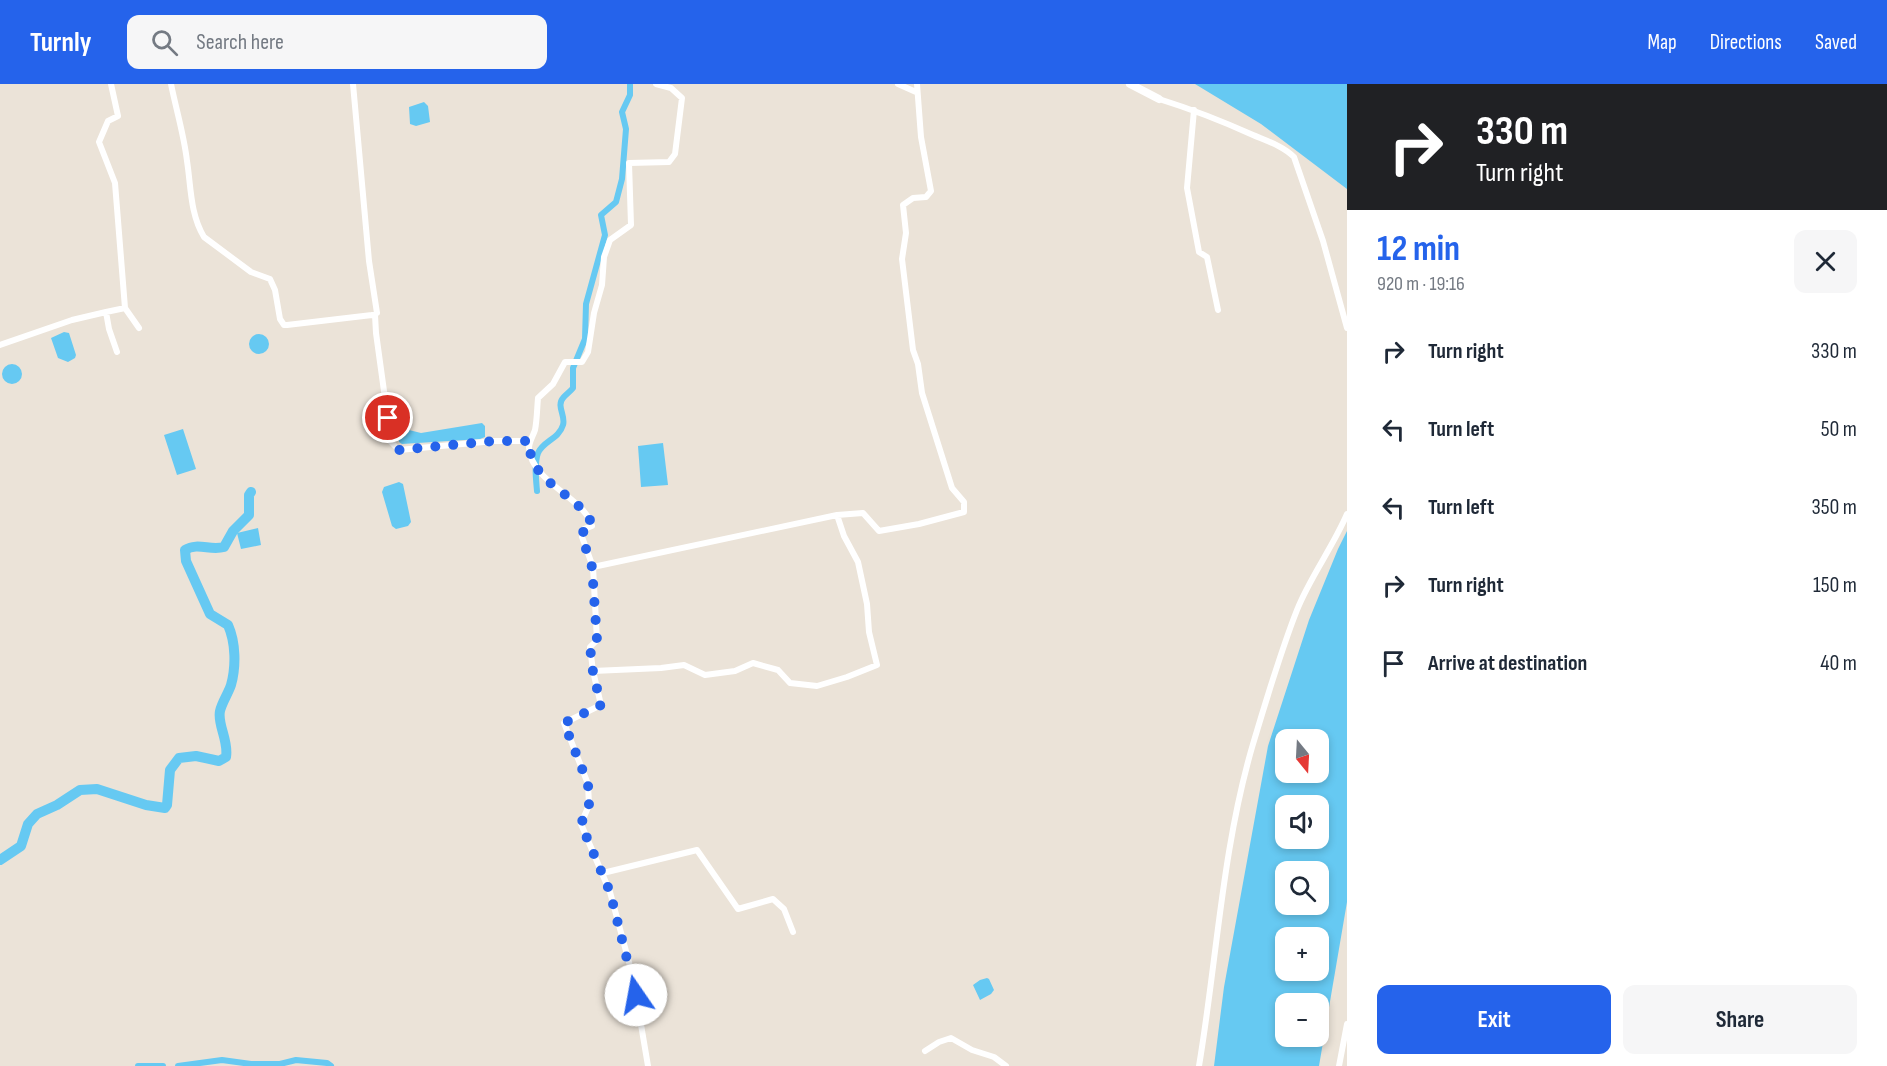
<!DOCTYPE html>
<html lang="en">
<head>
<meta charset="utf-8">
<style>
	body { margin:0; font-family:"Sofia Sans Condensed",sans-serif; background:#f6f6f7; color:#1f2937; height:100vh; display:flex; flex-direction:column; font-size:22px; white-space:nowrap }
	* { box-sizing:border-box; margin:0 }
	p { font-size:20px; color:#747a83 }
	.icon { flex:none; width:33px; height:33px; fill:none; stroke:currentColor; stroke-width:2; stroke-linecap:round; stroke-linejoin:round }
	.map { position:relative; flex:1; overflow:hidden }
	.panel { display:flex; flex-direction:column; background:#fff; width:540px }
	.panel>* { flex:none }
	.top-card { background:#202124; color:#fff; overflow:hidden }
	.needle { width:39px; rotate:162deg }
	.buttons { position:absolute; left:1275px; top:645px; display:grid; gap:12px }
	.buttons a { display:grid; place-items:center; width:54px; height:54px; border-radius:12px; background:#fff; box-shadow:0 3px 9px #0003; font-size:30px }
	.pin { position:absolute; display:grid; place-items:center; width:51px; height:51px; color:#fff; margin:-26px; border:3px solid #fff; border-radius:50%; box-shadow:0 2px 6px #0007 }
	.me { position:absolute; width:66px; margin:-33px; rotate:348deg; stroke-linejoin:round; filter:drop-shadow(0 0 4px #0008) }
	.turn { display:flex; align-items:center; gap:21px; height:126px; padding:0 30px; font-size:27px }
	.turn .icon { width:78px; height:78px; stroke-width:2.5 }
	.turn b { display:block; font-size:42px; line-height:51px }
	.round { display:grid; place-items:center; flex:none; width:63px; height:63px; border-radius:12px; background:#f6f6f7 }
	.headline { display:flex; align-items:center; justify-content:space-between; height:102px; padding:0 30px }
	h1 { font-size:36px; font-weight:700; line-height:45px; color:#2563eb }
	.button { display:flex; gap:12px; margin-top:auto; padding:12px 30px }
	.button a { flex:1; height:69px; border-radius:12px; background:#2563eb; color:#fff; font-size:24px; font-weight:700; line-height:69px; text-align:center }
	.button a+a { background:#f6f6f7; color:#1f2937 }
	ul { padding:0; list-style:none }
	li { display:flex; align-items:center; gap:18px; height:78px; padding:0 30px }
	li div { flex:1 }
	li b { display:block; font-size:22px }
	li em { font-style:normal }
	header { display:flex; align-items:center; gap:36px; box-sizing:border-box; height:84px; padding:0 30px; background:#2563eb; color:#fff }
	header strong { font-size:28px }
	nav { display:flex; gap:33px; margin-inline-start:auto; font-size:21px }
	.search { width:420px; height:54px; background:#f6f6f7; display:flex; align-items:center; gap:15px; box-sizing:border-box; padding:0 21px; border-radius:12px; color:#747a83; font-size:22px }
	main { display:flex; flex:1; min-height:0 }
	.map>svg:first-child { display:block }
	.water { fill:#66c9f2; fill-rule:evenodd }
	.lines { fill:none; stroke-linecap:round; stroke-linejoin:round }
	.canal { stroke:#66c9f2; stroke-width:6 }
	.river { stroke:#66c9f2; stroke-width:10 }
	.minor { stroke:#fff; stroke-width:6 }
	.tertiary { stroke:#fff; stroke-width:8 }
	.route { stroke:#2563eb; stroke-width:10; stroke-dasharray:0 18 }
</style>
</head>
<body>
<header>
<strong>Turnly</strong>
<div class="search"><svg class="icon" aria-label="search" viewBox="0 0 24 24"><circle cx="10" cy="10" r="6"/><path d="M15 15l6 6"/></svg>Search here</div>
<nav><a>Map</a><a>Directions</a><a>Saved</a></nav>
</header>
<main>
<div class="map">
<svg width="1347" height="982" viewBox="0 0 1347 982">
	<rect width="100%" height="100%" fill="#ebe3d8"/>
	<path class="water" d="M1195 0H1347V105L1261 40Z
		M424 18 428 22 430 38 416 42 410 40 409 23Z
		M64 248 69 249 76 271 75 274 68 278 58 274 51 254Z
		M249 260a10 10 0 1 1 20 0a10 10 0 1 1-20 0Z
		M2 290a10 10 0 1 1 20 0a10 10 0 1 1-20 0Z
		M482 339 485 342V353L480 355 402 360 399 358 398 349 405 345 421 349Z
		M183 345 196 385 177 391 164 351Z
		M663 359 668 401 641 403 638 362Z
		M399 398 403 400 411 438 408 442 396 445 392 442 382 408 384 403Z
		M258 444 261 461 241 465 237 449Z
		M1347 447V818L1319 982H1214L1224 903 1268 662 1309 536 1338 465ZM1286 656H1318V688H1286ZM1286 722H1318V754H1286ZM1286 788H1318V820H1286ZM1286 854H1318V886H1286ZM1286 920H1318V952H1286Z
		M987 894 989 895 994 906 991 910 980 916 973 901 980 896Z"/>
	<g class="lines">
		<path class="canal" d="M537 407C536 395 534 380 538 369 543 357 559 355 563 341 566 332 556 322 563 314 565 311 570 308 573 304V284L585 255 586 220 605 151 601 131 616 118 622 95 626 45 622 28 630 11V0
			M138 982H163
			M178 982 222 976 251 980H280L296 976 327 979 331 982"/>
		<path class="river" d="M0 776 21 762 28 740 37 730 57 721 80 706 97 705 146 721 165 724 167 721 170 686 179 674 196 672 219 677 226 673C229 657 217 640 220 627 222 618 228 610 231 601 236 583 236 559 228 541L210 530 186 477 185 466C198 458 210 467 224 463L233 447 249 431V411L251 408"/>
		<path class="minor" d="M111 0 118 32 108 37 99 58 115 99 125 224 139 244
			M171 0C176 25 184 51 187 77 191 102 190 130 204 153L251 188 270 195 275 206 280 235 284 241H287L372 231 377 229 369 177 353 0
			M656 0 671 4 682 14 675 70 669 78 629 79 631 141 610 156 604 173 602 201 594 229 588 268 582 278H565L553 300 538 314C537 325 537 336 535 346 533 352 529 358 529 364 531 398 586 415 592 442L584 445 582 453 593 483 597 556 590 563 593 587 661 584 684 581 705 591 735 587 753 579 778 586 790 599 817 602 847 593 877 581 869 548 867 520 858 478 844 452 837 431
			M898 0 916 8
			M1159 15C1191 25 1222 37 1253 51 1267 57 1283 62 1294 73L1323 157 1347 244
			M1194 26 1187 104 1199 168 1207 173 1218 226
			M375 231 376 249 391 358 399 366 494 357H530
			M0 261 72 236 106 228
			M117 268 109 245 106 228 125 224
			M593 483 837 431 863 429 879 447 919 440 964 428V418L952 404 922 309 918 280 913 266 902 175 906 149 903 121 913 114 926 113 931 107 921 53 917 0
			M593 587 601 621 564 639 588 700 589 721 581 740 610 808 633 893 648 982
			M603 789 697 766 738 825 773 815 784 825 793 848
			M925 967 939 958 951 954 972 966 994 973 1006 982
			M1199 982C1217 875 1222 765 1253 660 1266 617 1280 569 1297 526 1310 493 1333 463 1347 430
			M1339 982 1347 940"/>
		<path class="tertiary" d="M1130 0 1159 15"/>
	</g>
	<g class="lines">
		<path class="route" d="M388 334 391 358 399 366 494 357H530C525 399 586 413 592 442L584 445 582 453 592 483 597 556 590 563 593 588 601 621 564 639 588 700 589 721 581 740 610 808 636 911"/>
	</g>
</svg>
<div class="buttons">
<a><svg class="needle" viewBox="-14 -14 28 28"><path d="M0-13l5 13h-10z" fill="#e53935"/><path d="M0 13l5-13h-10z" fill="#747a83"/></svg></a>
<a><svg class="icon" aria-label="sound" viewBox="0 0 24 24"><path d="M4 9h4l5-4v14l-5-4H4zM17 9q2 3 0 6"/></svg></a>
<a><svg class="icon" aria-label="search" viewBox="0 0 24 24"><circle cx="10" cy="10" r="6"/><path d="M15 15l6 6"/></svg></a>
<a>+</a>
<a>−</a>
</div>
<div class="pin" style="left:388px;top:334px;background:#d93025"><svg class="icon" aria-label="arrive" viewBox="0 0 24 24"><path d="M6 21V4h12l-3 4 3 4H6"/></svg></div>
<svg class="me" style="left:636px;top:911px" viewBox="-20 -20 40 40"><circle r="19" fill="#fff"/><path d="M0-13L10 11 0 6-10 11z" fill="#2563eb"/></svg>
</div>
<section class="panel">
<div class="top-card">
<div class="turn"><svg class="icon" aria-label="right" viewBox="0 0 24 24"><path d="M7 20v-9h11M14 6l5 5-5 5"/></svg><div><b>330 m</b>Turn right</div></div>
</div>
<div class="headline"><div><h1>12 min</h1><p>920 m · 19:16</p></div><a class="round"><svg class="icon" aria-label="close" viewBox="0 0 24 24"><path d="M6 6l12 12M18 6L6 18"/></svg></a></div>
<ul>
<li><svg class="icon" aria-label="right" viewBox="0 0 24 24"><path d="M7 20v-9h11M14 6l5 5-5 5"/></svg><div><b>Turn right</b></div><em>330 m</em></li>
<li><svg class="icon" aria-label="left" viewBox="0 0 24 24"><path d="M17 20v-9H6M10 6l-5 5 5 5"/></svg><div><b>Turn left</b></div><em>50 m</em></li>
<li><svg class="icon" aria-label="left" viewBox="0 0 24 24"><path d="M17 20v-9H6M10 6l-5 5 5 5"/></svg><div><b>Turn left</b></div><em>350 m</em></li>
<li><svg class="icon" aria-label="right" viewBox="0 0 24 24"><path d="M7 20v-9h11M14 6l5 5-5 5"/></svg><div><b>Turn right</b></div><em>150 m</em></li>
<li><svg class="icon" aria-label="arrive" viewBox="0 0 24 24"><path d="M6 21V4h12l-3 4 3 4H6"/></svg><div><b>Arrive at destination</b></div><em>40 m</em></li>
</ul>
<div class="button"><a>Exit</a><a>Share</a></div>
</section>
</main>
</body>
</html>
